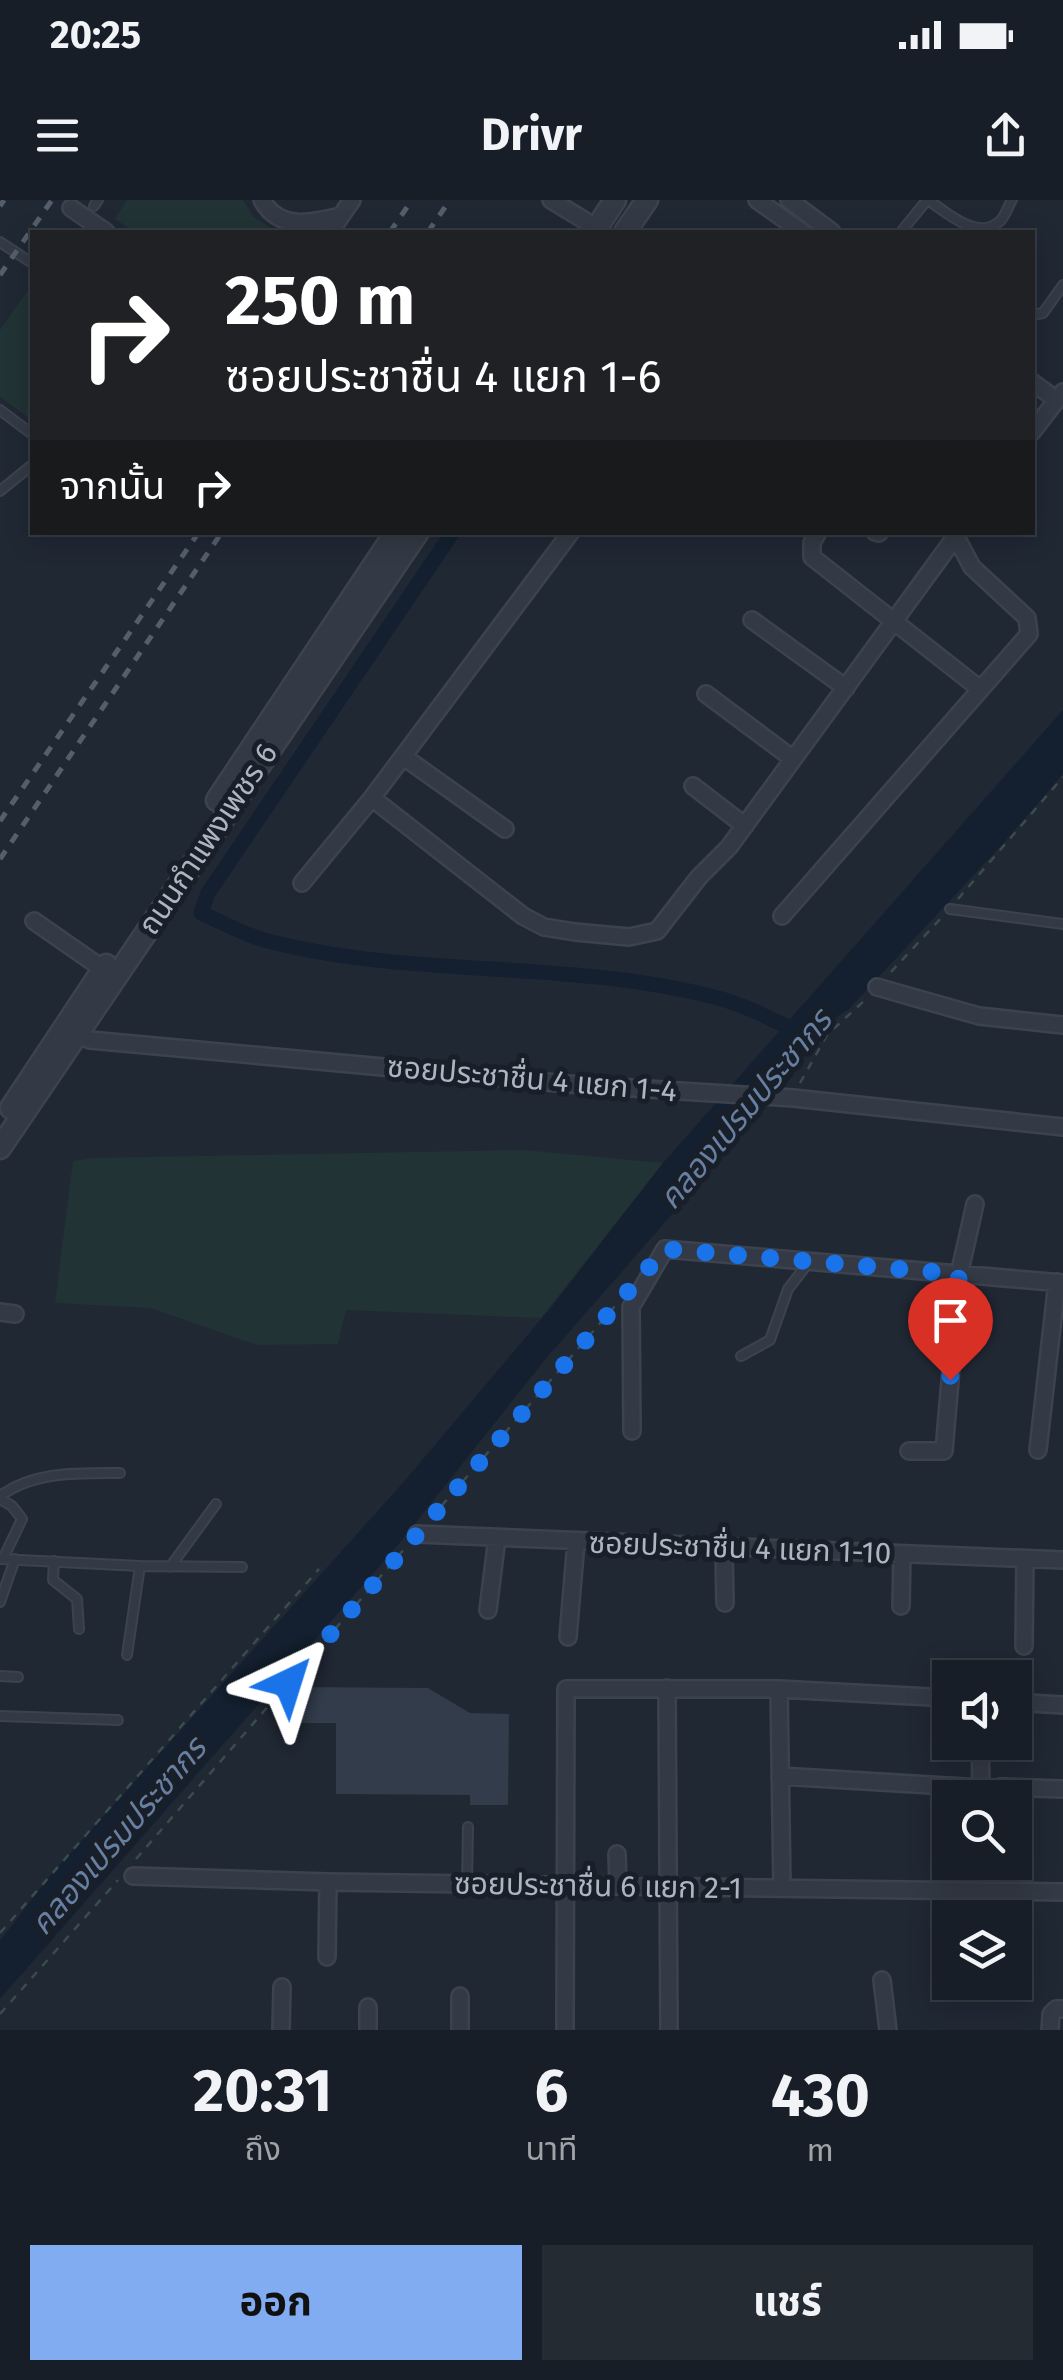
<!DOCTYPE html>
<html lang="th">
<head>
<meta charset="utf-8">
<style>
	body { margin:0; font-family:"Fira Sans","Noto Sans Thai",sans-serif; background:#252b33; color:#f1f3f6; height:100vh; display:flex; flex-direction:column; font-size:38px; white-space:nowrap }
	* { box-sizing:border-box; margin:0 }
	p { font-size:32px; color:#9fa2a7 }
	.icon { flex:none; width:55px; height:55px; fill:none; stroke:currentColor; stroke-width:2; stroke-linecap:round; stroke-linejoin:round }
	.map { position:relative; height:1830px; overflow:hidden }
	.side { display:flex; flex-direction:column; background:#181e27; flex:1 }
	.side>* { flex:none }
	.banner { position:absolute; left:30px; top:30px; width:1005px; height:305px; border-radius:0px; box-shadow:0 5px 25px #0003,0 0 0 2px #363c44; background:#202124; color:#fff; overflow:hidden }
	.fabs { position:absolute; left:932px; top:1460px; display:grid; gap:20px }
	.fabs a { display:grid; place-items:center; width:100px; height:100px; border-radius:0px; background:#181e27; box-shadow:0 5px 25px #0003,0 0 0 2px #363c44; font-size:50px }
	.pin { position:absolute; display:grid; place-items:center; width:85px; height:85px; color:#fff; margin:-102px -42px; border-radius:50% 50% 50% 0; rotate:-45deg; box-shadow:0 0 10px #0007 }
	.pin .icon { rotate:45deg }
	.me { position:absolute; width:110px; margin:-55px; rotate:41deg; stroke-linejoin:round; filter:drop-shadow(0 0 8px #0008) }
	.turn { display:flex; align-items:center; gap:35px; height:210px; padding:0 30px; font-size:45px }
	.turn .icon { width:130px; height:130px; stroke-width:2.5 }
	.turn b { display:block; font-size:70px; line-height:85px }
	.then { display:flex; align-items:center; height:95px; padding:0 30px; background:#0003; gap:20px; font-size:38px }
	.eta { display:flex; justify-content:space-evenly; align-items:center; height:170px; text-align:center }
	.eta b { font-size:60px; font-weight:700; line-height:70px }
	.button { display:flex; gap:20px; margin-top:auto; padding:20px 30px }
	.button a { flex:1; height:115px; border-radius:0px; background:#82acf2; color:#111; font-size:40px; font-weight:700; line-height:115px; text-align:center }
	.button a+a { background:#252b33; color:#f1f3f6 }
	.status { display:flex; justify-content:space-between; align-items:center; height:70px; padding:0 50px; background:#181e27; direction:ltr }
	.status svg { height:28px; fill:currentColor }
	header { display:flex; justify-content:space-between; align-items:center; height:130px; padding:0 30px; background:#181e27; font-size:45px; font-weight:700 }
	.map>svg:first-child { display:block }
	.green { fill:#223335 }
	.water { fill:#142030 }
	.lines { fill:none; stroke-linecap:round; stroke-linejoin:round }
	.canal { stroke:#142030; stroke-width:15 }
	.building { fill:#323c4b }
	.service-casing { stroke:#3c434e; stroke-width:12 }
	.minor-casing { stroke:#3c434e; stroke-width:20 }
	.tertiary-casing { stroke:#3c434e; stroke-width:25 }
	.path { stroke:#3a4c4e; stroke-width:2.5; stroke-dasharray:8 8; stroke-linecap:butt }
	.service { stroke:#333a45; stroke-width:8 }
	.minor { stroke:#333a45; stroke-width:15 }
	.tertiary { stroke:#333a45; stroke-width:20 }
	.rail { stroke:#555e6c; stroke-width:5; stroke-dasharray:10 10; stroke-linecap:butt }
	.route { stroke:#1a73e8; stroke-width:18; stroke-dasharray:0 32.4 }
	.labels { text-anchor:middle; stroke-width:10; stroke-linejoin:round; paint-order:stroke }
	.street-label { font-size:30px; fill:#adb5c2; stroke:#191f29 }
	.water-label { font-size:32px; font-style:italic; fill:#677fa0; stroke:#191f29 }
</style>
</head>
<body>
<div class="status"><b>20:25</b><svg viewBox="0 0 49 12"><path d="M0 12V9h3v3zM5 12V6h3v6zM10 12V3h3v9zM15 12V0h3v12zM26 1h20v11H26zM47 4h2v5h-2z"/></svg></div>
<header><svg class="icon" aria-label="menu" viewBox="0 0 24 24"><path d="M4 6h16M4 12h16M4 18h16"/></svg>Drivr<svg class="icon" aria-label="share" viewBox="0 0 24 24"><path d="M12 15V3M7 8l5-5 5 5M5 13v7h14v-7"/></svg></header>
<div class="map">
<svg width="1063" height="1830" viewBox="0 0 1063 1830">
	<rect width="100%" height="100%" fill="#202834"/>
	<path class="green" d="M127 0H243L254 17 277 32H134L115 19Z
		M28 90 32 91V220L0 197V130Z
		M524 950 663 963 541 1118 346 1110 338 1144 257 1145 151 1108 55 1103 73 961 93 958Z"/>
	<path class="water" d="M1063 510V574L1008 638 849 809 821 827 792 877 548 1156 397 1346 0 1799V1741L48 1678 402 1284 553 1105 663 963Z"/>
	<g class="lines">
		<path class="canal" d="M453 332 208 693 201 713C222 722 243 734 264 740 415 780 574 758 725 800 752 808 777 822 802 834"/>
	</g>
	<path class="building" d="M292 1487 428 1488 470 1513 509 1514 508 1605H470V1595L336 1594V1523H292Z"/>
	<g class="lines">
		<g class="service-casing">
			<path id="service" d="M928 0C946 12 978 42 1000 21 1005 17 1008 6 1012 0
				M94 6 98 0
				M901 32 927 0
				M0 42 32 63
				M1032 115 1043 113 1063 85
				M0 210 32 234
				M0 291 32 265
				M950 709 1063 724
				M741 1156 770 1140 788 1089 809 1062
				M0 1296C34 1271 79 1273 120 1273
				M0 1299 12 1306 22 1319 3 1359
				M0 1359 140 1366 242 1367
				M54 1361 53 1380 77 1399 79 1429
				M170 1367 216 1304
				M0 1402 15 1359
				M127 1455 140 1366
				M0 1476 18 1477
				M0 1516 118 1520
				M467 1684 468 1627"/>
		</g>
		<g class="minor-casing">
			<path id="minor" d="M262 0C279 31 312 23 341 16
				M551 0 597 28
				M757 0 802 32
				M789 0 832 32
				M71 8 106 32
				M330 32 352 0
				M1032 182 1057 200
				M1032 232 1063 192
				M818 332 812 343V357L980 489
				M875 332 879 333
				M752 420 846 488
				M706 494 793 559
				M404 557 505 629
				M693 586 745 626
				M372 598 523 716 544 727 575 732 629 737 657 731 699 677 729 647 959 332
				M302 683 372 598 571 332
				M782 716 1029 434 1027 418 972 367 956 337
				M34 721 103 769
				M877 787 979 816 1063 825
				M72 831 90 840 568 884 793 898 1063 927
				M0 1112 15 1114
				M632 1231 631 1107 665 1049 1063 1083
				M1038 1250 1057 1082
				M909 1251H944L959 1075 975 1004
				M417 1334 1063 1360
				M724 1348 725 1403
				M901 1406 902 1354
				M488 1410 497 1338
				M568 1437 576 1342
				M1024 1446 1025 1359
				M667 1488 669 1830
				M779 1489 782 1688
				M1030 1503 1063 1505
				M780 1576 981 1588 980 1542
				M1000 1587 1063 1589
				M617 1654 618 1686
				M133 1676 328 1682 1063 1692
				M327 1757 328 1682
				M882 1780 888 1830
				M460 1796V1830
				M281 1830 282 1787
				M368 1830V1807
				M565 1830 566 1489H779L950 1498
				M1050 1830 1051 1814 1056 1809H1063"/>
		</g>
		<g class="tertiary-casing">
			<path id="tertiary" d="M594 32 615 0
				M625 32 647 0
				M217 600 396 332
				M11 908 106 765
				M0 948 418 332"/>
		</g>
		<path class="path" d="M958 699 1063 577
			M891 772 943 716
			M800 883 827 835 865 800
			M431 1318 615 1106
			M136 1659 406 1347
			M0 1733 319 1369
			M0 1814 118 1680"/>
		<use href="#service" class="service"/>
		<use href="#minor" class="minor"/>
		<use href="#tertiary" class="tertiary"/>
		<path class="rail" d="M0 6 4 0
			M390 32 412 0
			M428 32 450 0
			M0 75 52 0
			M0 621 199 332
			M0 659 222 332"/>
	</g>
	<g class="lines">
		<path class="route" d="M288 1483 665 1049 959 1074 950 1180"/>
	</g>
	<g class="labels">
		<g class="street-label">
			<text transform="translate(208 639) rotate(-56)" y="10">ถนนกำแพงเพชร 6</text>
			<text transform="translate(532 879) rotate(5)" y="10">ซอยประชาชื่น 4 แยก 1-4</text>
			<text transform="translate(740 1348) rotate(2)" y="10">ซอยประชาชื่น 4 แยก 1-10</text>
			<text transform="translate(598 1686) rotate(1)" y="10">ซอยประชาชื่น 6 แยก 2-1</text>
		</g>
		<g class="water-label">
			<text transform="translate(745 909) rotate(-50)" y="11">คลองเปรมประชากร</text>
			<text transform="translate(118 1636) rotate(-49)" y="11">คลองเปรมประชากร</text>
		</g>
	</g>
</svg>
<div class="fabs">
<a><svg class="icon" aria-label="sound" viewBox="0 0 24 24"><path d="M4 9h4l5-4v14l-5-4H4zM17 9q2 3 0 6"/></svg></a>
<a><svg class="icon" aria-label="search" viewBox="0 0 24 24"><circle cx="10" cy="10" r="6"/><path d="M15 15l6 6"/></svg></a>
<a><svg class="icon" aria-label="layers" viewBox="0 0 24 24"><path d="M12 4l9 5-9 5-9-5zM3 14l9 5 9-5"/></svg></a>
</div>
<div class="pin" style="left:950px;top:1180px;background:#d93025"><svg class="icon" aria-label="arrive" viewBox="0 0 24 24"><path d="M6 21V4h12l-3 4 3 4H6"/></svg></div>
<svg class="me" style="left:288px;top:1483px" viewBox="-20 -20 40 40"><path d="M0-17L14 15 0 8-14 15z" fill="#1a73e8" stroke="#fff" stroke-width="4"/></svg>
<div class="banner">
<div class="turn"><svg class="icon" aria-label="right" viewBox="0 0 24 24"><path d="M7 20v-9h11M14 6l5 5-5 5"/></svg><div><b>250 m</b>ซอยประชาชื่น 4 แยก 1-6</div></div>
<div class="then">จากนั้น<svg class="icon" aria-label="right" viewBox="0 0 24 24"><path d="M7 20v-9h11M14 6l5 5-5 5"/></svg></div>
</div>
</div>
<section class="side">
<div class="eta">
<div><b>20:31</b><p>ถึง</p></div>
<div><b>6</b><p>นาที</p></div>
<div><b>430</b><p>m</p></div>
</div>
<div class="button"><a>ออก</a><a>แชร์</a></div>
</section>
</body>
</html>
